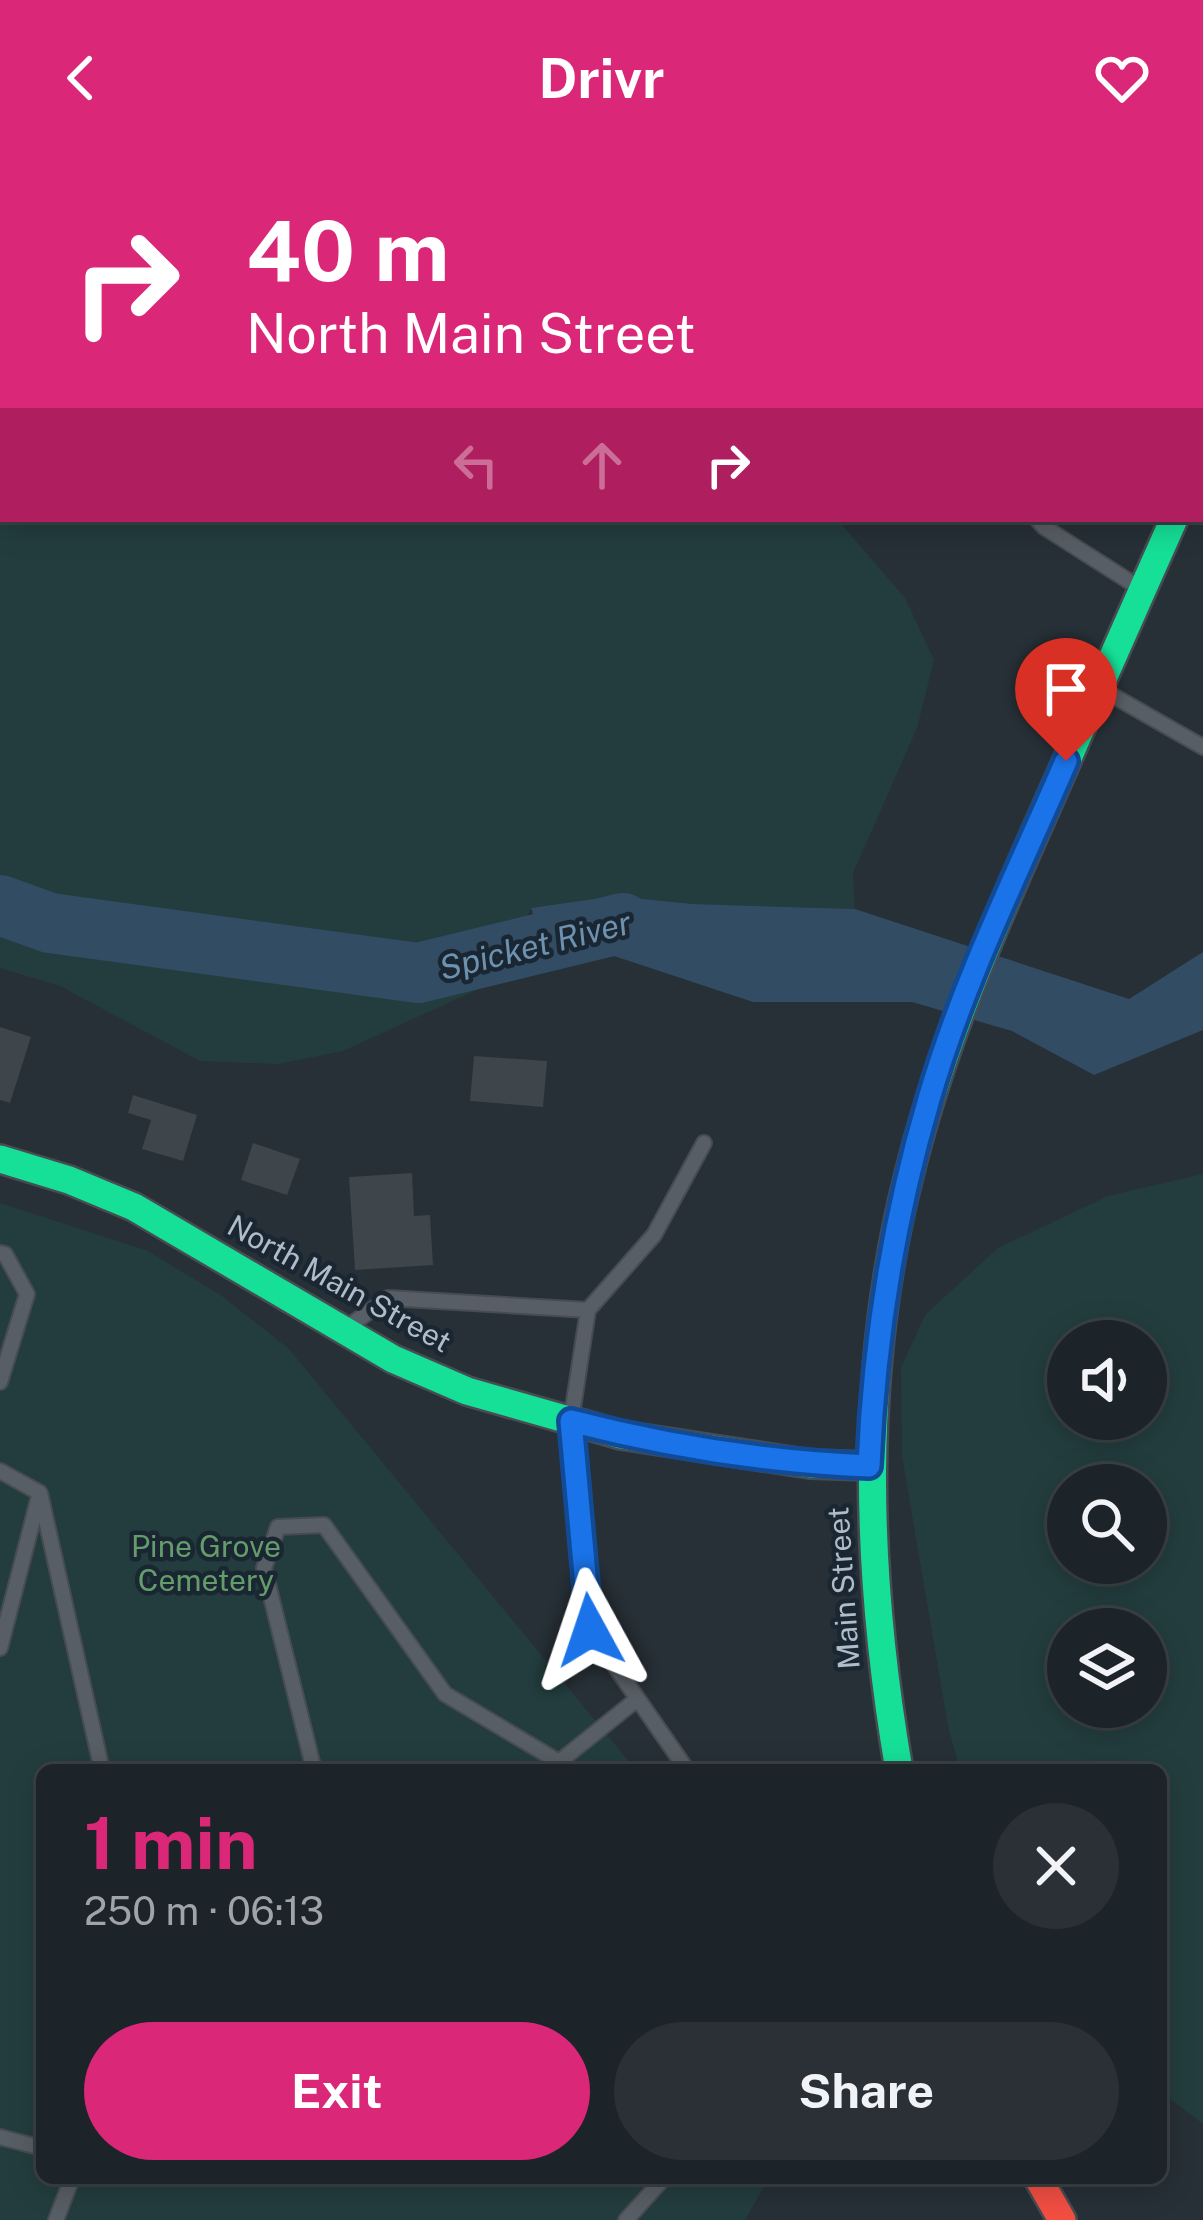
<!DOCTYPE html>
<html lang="en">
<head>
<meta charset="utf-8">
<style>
	body { margin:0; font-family:"Public Sans",sans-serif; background:#2a3035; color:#f1f3f6; height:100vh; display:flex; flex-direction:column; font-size:45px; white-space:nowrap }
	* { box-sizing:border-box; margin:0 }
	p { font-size:39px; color:#a0a4a8 }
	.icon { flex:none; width:66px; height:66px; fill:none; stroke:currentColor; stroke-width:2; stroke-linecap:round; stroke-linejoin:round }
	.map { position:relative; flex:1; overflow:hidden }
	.panel { position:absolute; left:36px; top:1608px; width:1131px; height:420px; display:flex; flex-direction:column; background:#1d2429; border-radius:18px; box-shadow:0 6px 30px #0003,0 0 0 3px #3b4146 }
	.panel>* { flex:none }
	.guide { position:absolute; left:0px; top:0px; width:1203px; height:366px; box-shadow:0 6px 30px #0003,0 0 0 3px #3b4146; background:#db2777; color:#fff; overflow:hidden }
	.fabs { position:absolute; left:1047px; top:1164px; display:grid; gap:24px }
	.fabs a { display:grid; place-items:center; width:120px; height:120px; border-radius:50%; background:#1d2429; box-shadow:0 6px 30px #0003,0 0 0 3px #3b4146; font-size:60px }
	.pin { position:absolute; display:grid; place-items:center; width:102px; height:102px; color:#fff; margin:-123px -51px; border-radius:50% 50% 50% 0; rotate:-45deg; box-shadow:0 0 12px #0007 }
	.pin .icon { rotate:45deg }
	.me { position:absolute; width:132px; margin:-66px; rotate:355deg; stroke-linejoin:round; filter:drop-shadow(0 0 9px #0008) }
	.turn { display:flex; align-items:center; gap:42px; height:252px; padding:0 48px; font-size:54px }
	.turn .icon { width:156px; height:156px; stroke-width:2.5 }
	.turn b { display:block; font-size:84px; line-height:102px }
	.lanes { display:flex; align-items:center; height:114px; padding:0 48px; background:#0003; justify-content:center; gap:60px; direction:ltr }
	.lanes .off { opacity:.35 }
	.round { display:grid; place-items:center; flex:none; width:126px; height:126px; border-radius:63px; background:#2a3035 }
	.headline { display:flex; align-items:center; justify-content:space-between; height:204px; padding:0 48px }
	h1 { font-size:72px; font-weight:700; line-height:90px; color:#db2777 }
	.primary-button { display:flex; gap:24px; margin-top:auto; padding:24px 48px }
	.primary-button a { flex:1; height:138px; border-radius:72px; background:#db2777; color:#fff; font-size:48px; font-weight:700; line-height:138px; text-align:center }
	.primary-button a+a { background:#2a3035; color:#f1f3f6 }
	header { display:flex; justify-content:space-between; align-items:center; height:156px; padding:0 48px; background:#db2777; color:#fff; font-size:54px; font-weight:700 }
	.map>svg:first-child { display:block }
	.green { fill:#233d3e; fill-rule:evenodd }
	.water { fill:#314c63 }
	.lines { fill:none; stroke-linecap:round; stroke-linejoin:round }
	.river { stroke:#314c63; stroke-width:60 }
	.building { fill:#3e454b }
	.lane-casing { stroke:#464c52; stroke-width:18 }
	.fast-casing { stroke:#464c52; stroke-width:32 }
	.jam-casing { stroke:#464c52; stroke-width:32 }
	.lane { stroke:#585e65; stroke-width:14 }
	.fast { stroke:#16e098; stroke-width:27 }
	.jam { stroke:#f24e42; stroke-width:27 }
	.route-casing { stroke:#114b97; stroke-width:30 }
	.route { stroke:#1a73e8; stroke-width:21 }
	.labels { text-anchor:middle; stroke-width:9; stroke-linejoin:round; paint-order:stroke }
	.street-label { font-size:30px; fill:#b0bdc9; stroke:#1a2732 }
	.park-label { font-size:30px; fill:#649d6b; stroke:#1a2732 }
	.water-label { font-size:33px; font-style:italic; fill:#6d92b0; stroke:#1a2732 }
</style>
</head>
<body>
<header><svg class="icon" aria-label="back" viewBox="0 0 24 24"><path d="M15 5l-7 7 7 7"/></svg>Drivr<svg class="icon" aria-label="heart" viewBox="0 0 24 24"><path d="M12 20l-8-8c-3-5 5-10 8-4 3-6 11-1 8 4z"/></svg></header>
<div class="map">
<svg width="1203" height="2064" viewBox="0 0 1203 2064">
	<rect width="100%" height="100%" fill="#273037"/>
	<path class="green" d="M0 0H849L3 3V363H837L905 442 934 504 917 572 853 717 855 753 693 748 614 740 532 752 483 831 343 895 278 908 200 905 60 830 0 812Z
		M1203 1018V1968L1161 1936V1614H960L948 1570 902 1300 901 1211 926 1158 998 1092 1108 1040ZM1068 1185H1146V1263H1068ZM1146 1329V1407H1068V1329ZM1068 1473H1146V1551H1068Z
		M0 1047 148 1095 222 1140 289 1193 636 1614H42V2022H769L745 2064H0Z"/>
	<path class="water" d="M614 740 693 748 855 753 1129 843 1203 796V874L1094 919 1012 875 912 846H753L596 794 548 800 531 752Z"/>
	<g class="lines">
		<path class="river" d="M0 749 50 767 418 817 623 767"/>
	</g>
	<path class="building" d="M0 871 31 881 10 947 0 944Z
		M474 900 547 905 543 951 470 945Z
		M133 939 197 959 183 1005 142 993 151 964 128 957Z
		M253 987 300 1003 287 1039 241 1024Z
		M412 1017 414 1060 430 1059 433 1109 355 1114 349 1021Z"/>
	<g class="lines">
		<g class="lane-casing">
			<path id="lane" d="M1140 3 1141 0
				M1037 363 1044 371 1138 431
				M1103 534 1203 591
				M0 1097 5 1098 27 1138 0 1226
				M588 1154 654 1079 704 987
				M349 1170 388 1142 588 1154 571 1265 590 1474 687 1614
				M0 1315 40 1337 102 1614
				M0 1492 39 1340
				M314 1614 264 1412 278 1371 324 1369 445 1538 559 1606 636 1544
				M0 1981 42 1992
				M56 2064 72 2022
				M626 2064 664 2022"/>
		</g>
		<g class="fast-casing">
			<path id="fast" d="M1200 304 1203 297
				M0 1003 69 1024 134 1051 393 1203 467 1235 621 1279 810 1308 869 1310
				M899 1614C865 1416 859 1215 909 1019 938 901 985 790 1034 679 1081 573 1127 468 1174 363"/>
		</g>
		<g class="jam-casing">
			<path id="jam" d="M1038 2022 1062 2064"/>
		</g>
		<use href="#lane" class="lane"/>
		<use href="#fast" class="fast"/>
		<use href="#jam" class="jam"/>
	</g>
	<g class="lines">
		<g class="route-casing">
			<path id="route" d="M590 1474 571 1265C667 1290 770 1306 869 1310 874 1186 894 1062 929 943 963 826 1018 716 1066 605"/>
		</g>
		<use href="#route" class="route"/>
	</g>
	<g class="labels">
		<g class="street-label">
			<text transform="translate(339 1128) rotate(29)" y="10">North Main Street</text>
			<text transform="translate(844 1432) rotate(-94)" y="10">Main Street</text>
		</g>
		<g class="park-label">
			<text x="206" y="1401">Pine Grove<tspan x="206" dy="34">Cemetery</tspan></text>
		</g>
		<g class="water-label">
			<text transform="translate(535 789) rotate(-14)" y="12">Spicket River</text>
		</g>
	</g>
</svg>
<div class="fabs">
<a><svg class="icon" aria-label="sound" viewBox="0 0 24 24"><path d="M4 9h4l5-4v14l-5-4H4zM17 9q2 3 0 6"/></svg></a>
<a><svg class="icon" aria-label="search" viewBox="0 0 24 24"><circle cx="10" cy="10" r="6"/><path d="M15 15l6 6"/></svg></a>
<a><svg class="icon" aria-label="layers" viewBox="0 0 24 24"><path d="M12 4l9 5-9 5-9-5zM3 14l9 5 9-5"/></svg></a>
</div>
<div class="pin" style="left:1066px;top:605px;background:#d93025"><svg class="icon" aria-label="arrive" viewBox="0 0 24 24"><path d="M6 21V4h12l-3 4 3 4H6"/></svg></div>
<svg class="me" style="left:590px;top:1474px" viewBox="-20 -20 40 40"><path d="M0-17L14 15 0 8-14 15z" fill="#1a73e8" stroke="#fff" stroke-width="4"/></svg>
<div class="guide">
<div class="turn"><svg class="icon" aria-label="right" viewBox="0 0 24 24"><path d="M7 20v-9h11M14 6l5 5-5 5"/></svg><div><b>40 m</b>North Main Street</div></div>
<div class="lanes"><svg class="icon off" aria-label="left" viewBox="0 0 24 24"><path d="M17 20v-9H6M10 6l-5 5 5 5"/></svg><svg class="icon off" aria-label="ahead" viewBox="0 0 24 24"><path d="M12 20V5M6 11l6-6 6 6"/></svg><svg class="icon" aria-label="right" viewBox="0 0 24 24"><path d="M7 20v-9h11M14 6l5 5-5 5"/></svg></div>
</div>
<section class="panel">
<div class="headline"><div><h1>1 min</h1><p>250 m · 06:13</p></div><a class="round"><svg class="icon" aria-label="close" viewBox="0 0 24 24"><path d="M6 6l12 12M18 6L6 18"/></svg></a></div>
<div class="primary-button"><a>Exit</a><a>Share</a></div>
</section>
</div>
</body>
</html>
